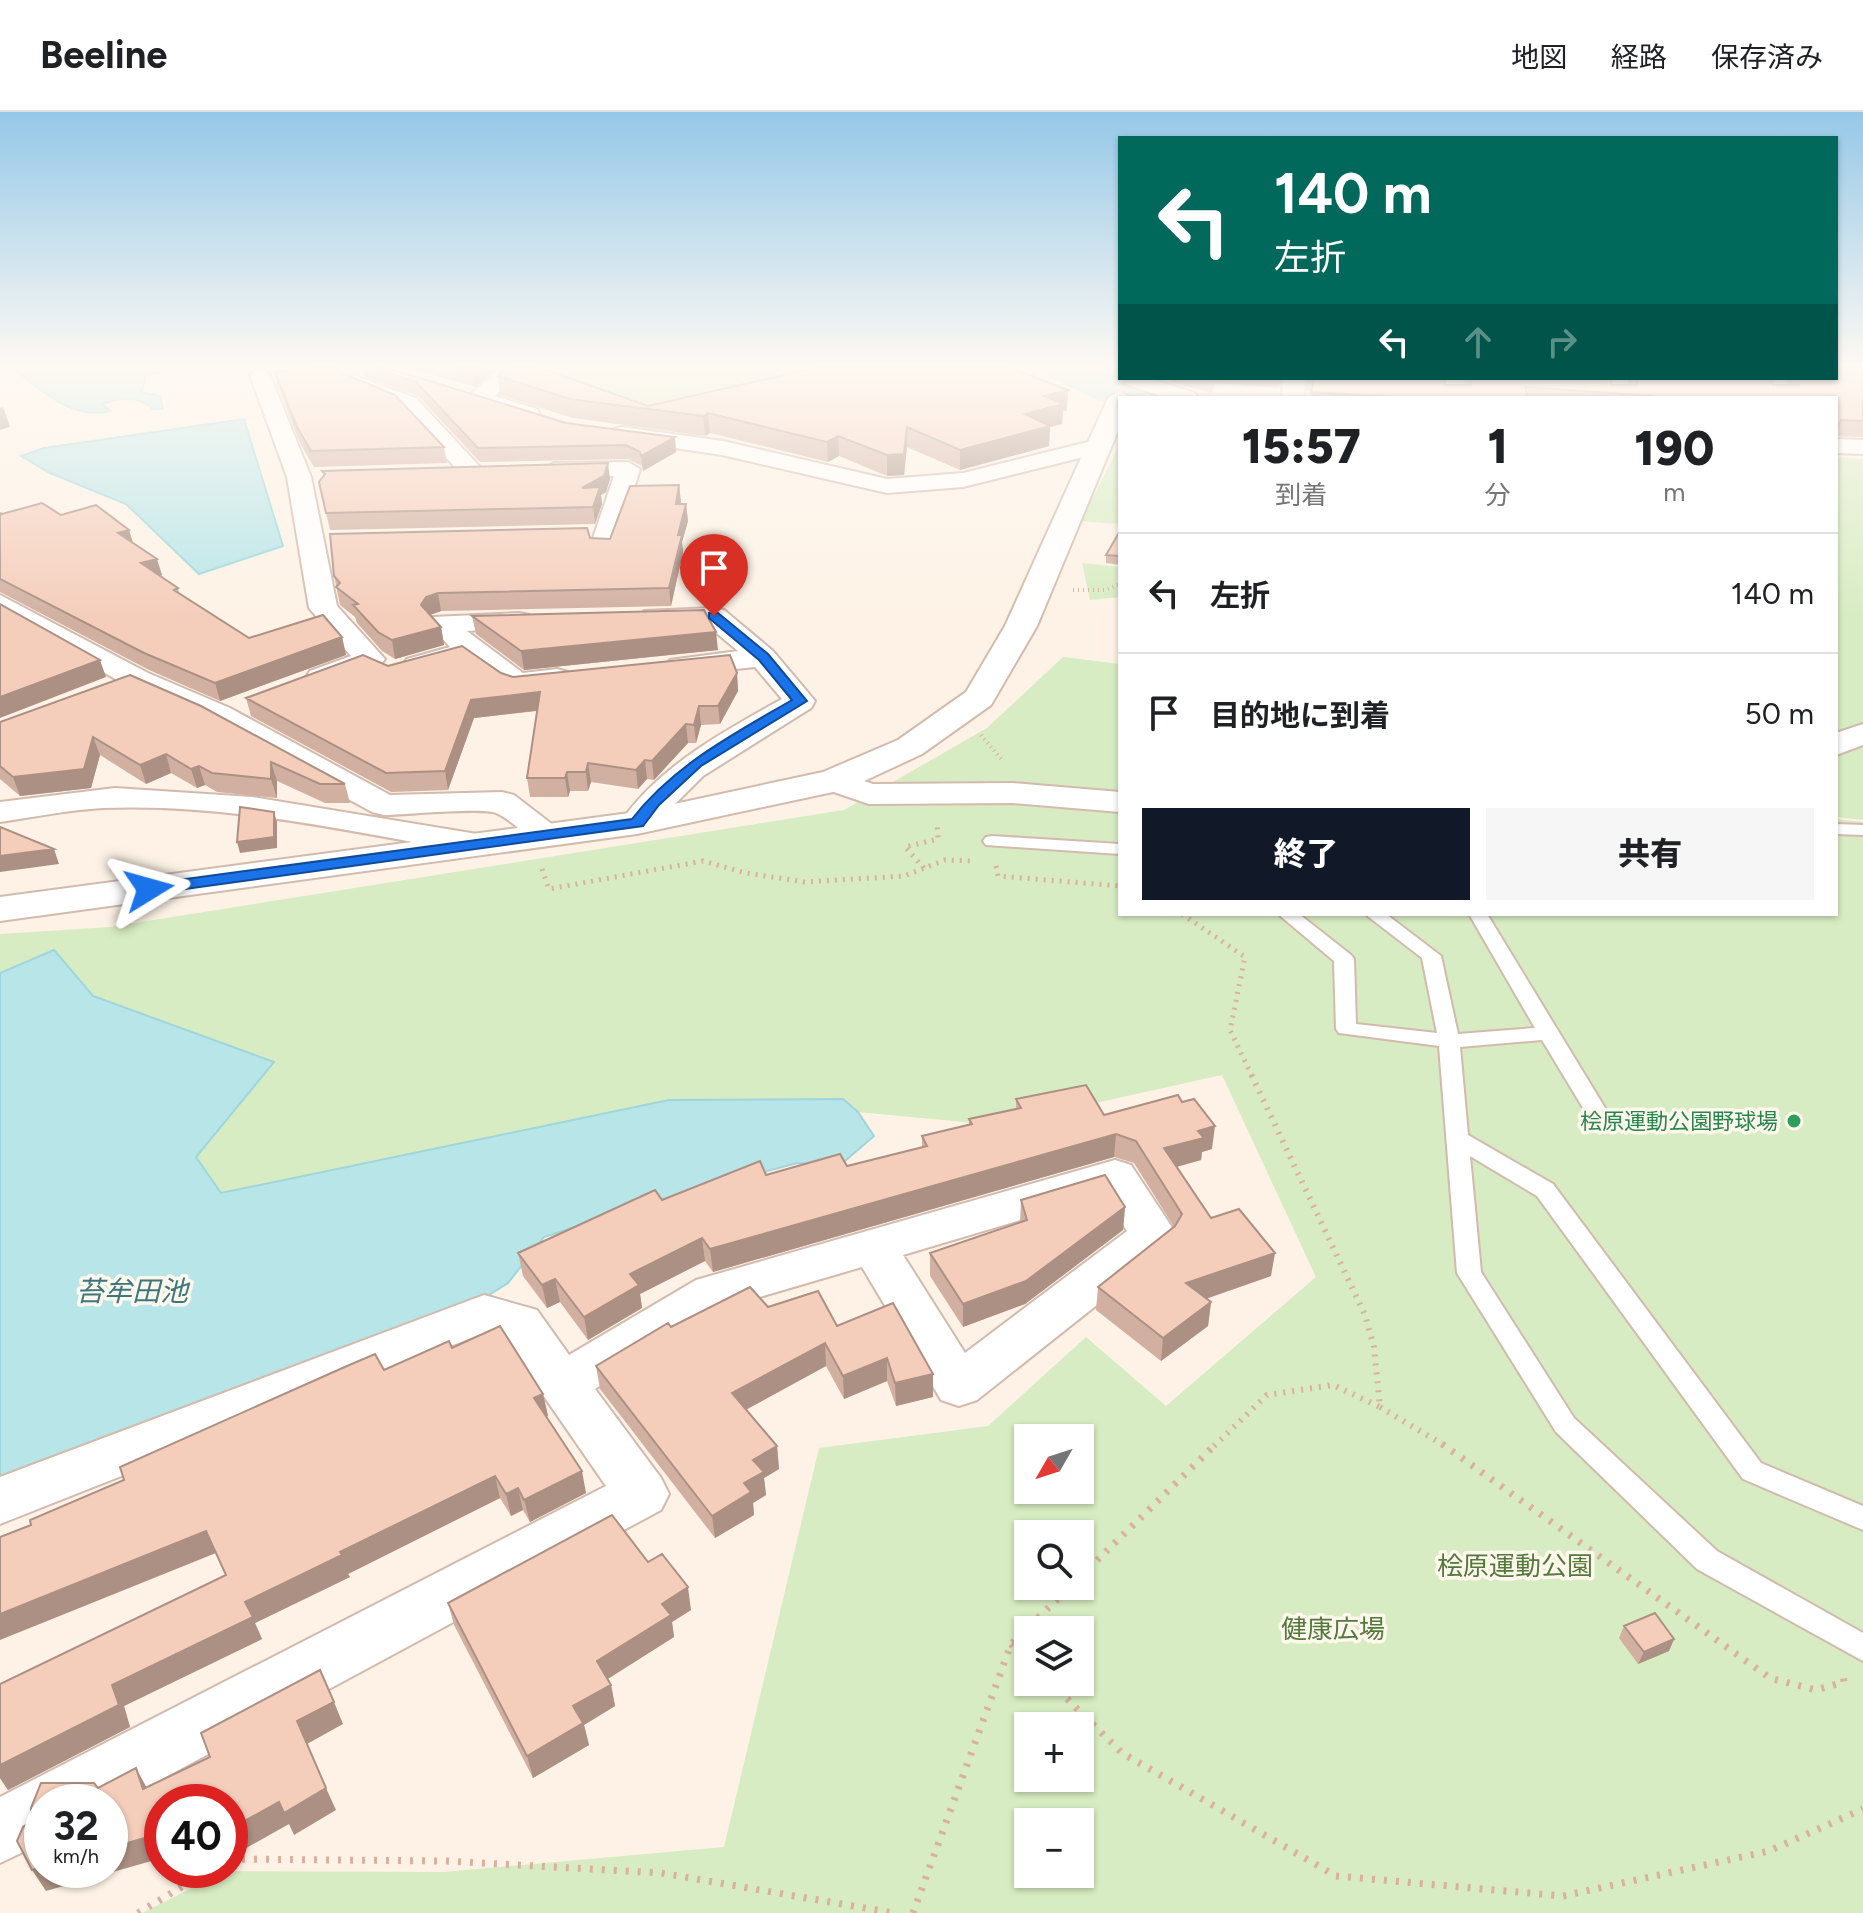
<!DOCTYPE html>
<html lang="ja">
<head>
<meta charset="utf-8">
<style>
	body { margin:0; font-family:Figtree,"Noto Sans JP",sans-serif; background:#f6f6f6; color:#202124; height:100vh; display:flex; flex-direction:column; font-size:30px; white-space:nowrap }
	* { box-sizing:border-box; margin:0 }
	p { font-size:26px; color:#757577 }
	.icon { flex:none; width:44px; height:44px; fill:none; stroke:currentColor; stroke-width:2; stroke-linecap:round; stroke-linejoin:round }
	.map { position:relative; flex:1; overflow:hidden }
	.side { position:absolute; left:1118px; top:284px; width:720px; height:520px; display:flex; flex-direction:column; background:#fff; border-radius:0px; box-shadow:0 2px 6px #0004 }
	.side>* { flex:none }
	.guide { position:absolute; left:1118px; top:24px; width:720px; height:244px; border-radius:0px; box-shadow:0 2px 6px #0004; background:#00695c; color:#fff; overflow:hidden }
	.needle { width:52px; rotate:231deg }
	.tools { position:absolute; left:1014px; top:1312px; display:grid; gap:16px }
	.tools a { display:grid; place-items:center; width:80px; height:80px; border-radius:0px; background:#fff; box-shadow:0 2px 6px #0004; font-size:40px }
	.speed { position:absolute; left:24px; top:1672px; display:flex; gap:16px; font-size:40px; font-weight:700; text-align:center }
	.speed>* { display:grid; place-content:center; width:104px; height:104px; border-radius:50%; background:#fff; box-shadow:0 2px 6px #0004; line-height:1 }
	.speed small { font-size:20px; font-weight:400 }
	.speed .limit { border:12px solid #d22; background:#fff; color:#111 }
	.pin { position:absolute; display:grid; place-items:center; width:68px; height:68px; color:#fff; margin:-82px -34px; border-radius:50% 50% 50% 0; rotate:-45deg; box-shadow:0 0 8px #0007 }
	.pin .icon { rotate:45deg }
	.me { position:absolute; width:88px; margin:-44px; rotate:82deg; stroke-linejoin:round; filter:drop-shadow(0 0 6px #0008) }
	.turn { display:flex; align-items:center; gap:28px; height:168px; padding:0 24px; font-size:36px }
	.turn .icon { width:104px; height:104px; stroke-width:2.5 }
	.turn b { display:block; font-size:56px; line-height:68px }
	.lanes { display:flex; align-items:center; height:76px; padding:0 24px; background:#0003; justify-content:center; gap:40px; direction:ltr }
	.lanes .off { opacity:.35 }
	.eta { display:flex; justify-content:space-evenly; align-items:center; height:136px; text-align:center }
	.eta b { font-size:48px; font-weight:800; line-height:56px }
	.action { display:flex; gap:16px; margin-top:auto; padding:16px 24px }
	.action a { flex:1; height:92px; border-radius:0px; background:#111827; color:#fff; font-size:32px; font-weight:800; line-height:92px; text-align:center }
	.action a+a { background:#f6f6f6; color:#202124 }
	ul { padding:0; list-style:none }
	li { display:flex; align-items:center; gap:24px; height:120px; padding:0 24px; border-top:2px solid #e0e0e0 }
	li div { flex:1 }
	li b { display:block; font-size:30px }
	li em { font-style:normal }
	header { display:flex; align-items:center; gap:48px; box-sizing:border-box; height:112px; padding:0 40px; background:#fff; border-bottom:2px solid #e0e0e0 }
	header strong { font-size:38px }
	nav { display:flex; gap:44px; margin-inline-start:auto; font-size:28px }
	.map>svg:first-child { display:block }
	.green { fill:#d7ecc2; fill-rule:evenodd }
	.water { fill:#b8e5e8; stroke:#9ed6db; stroke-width:2 }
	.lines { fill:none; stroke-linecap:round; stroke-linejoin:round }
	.river { fill:#b8e5e8; fill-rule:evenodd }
	.service-casing { stroke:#d2baad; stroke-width:4 }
	.minor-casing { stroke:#d2baad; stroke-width:4 }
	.tertiary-casing { stroke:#d2baad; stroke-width:4 }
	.path-far3 { stroke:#dab09e; stroke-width:4; stroke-dasharray:1 4; stroke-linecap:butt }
	.path-far2 { stroke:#dab09e; stroke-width:5; stroke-dasharray:2 6; stroke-linecap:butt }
	.path-far1 { stroke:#dab09e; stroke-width:6; stroke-dasharray:2 7; stroke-linecap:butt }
	.path { stroke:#dab09e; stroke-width:7; stroke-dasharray:3 9; stroke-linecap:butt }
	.service { fill:#fff; fill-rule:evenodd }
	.minor { fill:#fff; fill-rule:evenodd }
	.tertiary { fill:#fff; fill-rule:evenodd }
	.wall { fill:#d2b0a1 }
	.shaded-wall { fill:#ab9083 }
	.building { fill:#f4cdbb; stroke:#ab9083; stroke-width:2 }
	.route { fill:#1a73e8; stroke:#114b97; stroke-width:2 }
	.leisure-dot { fill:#2e9e5b; stroke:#fff6ec; stroke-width:3 }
	.labels { text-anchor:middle; stroke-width:7; stroke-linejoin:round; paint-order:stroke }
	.leisure-label { font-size:22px; fill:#27864d; stroke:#fff6ec; text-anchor:end }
	.near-park-label { font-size:26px; fill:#53793d; stroke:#fff6ec }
	.near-water-label { font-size:28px; font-style:italic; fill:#3b787e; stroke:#fff6ec }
</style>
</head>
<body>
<header>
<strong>Beeline</strong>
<nav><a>地図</a><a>経路</a><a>保存済み</a></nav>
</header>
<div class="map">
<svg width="1863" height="1801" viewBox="0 0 1863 1801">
	<rect width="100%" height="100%" fill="#fdf2e5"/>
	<path class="green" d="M549 256H857L653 306 540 269Z
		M1120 332V412L1081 409Z
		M1836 345 1863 347V708L1836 705Z
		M1082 451 1120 455V485L1090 488Z
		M1063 545 1120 552V802H1836V707L1863 710V1801H142L226 1759 444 1760 724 1735 819 1336 988 1314 1086 1225 1166 1294 1316 1165 1222 963 996 1013 858 1000 843 987 669 988 221 1081 196 1045 274 950 93 884 54 838 0 861V822L110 815 844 698 987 616ZM1028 1326H1080V1378H1028ZM1028 1422H1080V1474H1028ZM1028 1518H1080V1570H1028ZM1028 1614H1080V1666H1028ZM1028 1710H1080V1762H1028Z"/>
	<path class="water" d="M11 256H171L145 264 142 280 160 284 163 297H153C136 282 123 286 102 292L110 299C71 309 42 277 11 256Z
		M244 307 283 434 199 462 126 392 50 361 21 344 44 336Z
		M54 838 93 884 274 950 196 1045 221 1081 669 988 843 987 858 1000 874 1024 838 1055 797 1051 646 1092 544 1125 508 1171 476 1191 0 1372V861Z"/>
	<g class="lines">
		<path class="river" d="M1041 256C1074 255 1128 256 1149 286H1120V296L1113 295 1047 264Z"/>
		<g class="service-casing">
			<path id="service" d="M1836 712 1863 713V723L1836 722Z
				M992 724 1120 732V742L986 733 983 729 986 725Z
				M1278 802H1299L1351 843 1354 847 1356 912 1437 921 1422 846 1365 802H1386L1441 844 1458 922 1535 916 1469 802H1487L1616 1014 1605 1021 1597 1019 1542 928 1460 935 1468 1023 1553 1072 1761 1351 1863 1394V1418L1743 1367 1537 1084 1470 1044 1481 1160 1574 1306 1717 1439 1863 1521V1549L1697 1457 1556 1320 1457 1161 1439 934 1339 921 1336 917 1334 849Z"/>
		</g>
		<g class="minor-casing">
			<path id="minor" d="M500 256H522L495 284 537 297 540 302 537 307H521L472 291 469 286 472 281Z
				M260 257 270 263 311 365 337 494 385 547 380 553 332 571H310L306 565 310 559 351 544 309 496 287 365 250 263Z
				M353 263 416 286 480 355 484 360 480 365H464L400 296 346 273 342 269 346 265Z
				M1148 266 1195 281 1198 286H1166L1123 271 1119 267Z
				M1283 266H1305L1304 286H1282Z
				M1442 266H1464L1466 286H1444Z
				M1605 266H1627L1632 286H1610Z
				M1764 266H1786L1792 286H1770Z
				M622 315 723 329 887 367 963 361 1096 328 1108 335 1104 340 963 375 887 381 722 343 614 327 611 322 614 317Z
				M1836 327 1863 328V342L1836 341Z
				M628 350 640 357 616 435 612 441H594L590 435 614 364 554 365 542 358 554 351Z
				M0 483 148 561 230 596 390 683 502 680 514 683 566 723 561 730C531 738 521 712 496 701 481 695 405 703 384 703L372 700 208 610 126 573 0 502Z
				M714 496 724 498 773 539 815 589 811 596 703 664 649 718 637 721 625 718 620 711C659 654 723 620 782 587L755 555 680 563 670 560 665 554 670 548 738 539 707 513 644 511 640 505 644 499Z
				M519 501 529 503 533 509 529 515 467 519 523 561 557 557 568 560 572 566 568 572C515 586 508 578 466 548L417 562 407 559 402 553 407 547 450 535 428 511 432 505Z
				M1863 612V633L1836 643V621Z
				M834 659 873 672 1013 671 1120 680V700L1013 691 869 692 822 676 817 669 822 662Z
				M115 676 252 685 477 722 489 725 494 732 489 739 477 742C355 720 227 691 103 696 68 698 34 705 0 710V690Z
				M1115 1048 1131 1053 1177 1123 1170 1135 977 1288 959 1294 941 1288 862 1155 729 1194 595 1277 661 1366 669 1382 661 1398 110 1695V1690H42V1731L0 1751V1685L606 1374 503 1225 486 1220 0 1412V1365L484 1183 537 1198 569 1243 696 1168ZM1104 1083 1127 1119 965 1241 903 1143Z"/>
		</g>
		<g class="tertiary-casing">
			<path id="tertiary" d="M1120 279 1132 286H1120V314L1037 514 991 593 922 642 847 677 637 722 0 809V785L637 700 823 660 898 628 966 580 1005 514 1108 286Z"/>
		</g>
		<path class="path-far3" d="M1073 478H1106L1120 472
			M981 623 1003 649"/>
		<path class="path-far2" d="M996 754 998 764 1120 774
			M924 756 905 735 938 727 937 710
			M542 757 549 777 703 749 746 761 805 770 904 764 945 748 973 749
			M1182 802 1245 845 1230 918 1252 964"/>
		<path class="path-far1" d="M1380 1295 1445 1334
			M1214 1334 1267 1283 1333 1273 1380 1295 1374 1235 1365 1203 1251 962"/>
		<path class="path" d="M1442 1332 1770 1566 1816 1578 1844 1570 1843 1563
			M1080 1465 1216 1332
			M1011 1532 1028 1549
			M1050 1570 1122 1641 1336 1764 1563 1784 1769 1739 1863 1697
			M230 1747 446 1749 661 1761 894 1801
			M138 1801 210 1758
			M913 1801 1011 1532 1071 1474"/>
		<use href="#service" class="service"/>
		<use href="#minor" class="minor"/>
		<use href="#tertiary" class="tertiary"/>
	</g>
	<path class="wall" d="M362 256H388L566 311 676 340 643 359 642 354 628 347 480 350 418 284 364 264Z
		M410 256H495V257L475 275Z
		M1863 256V325L1836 324V286H1310L1311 279H1307V266H1444L1445 273H1467L1466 266H1610L1612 273H1631L1629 266H1771L1773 273H1790L1788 266H1836Z
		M275 260 342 261 444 335 447 351 314 355 300 331 278 275Z
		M498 264 648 294 1067 298 1063 299 1062 312 1050 315 1049 334 960 358 907 335 904 363 887 364 839 344 828 350 710 321 705 324 573 306 500 283Z
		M1172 266H1281L1279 276 1215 271 1212 281 1171 270Z
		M322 359 610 367 606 380 601 383 602 392 595 412 330 418 319 370 324 364Z
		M679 373 681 392H686L688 409 682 430 683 440 671 494 441 499 430 503 441 515 444 533 395 547 382 539 357 511 355 505 340 493 334 464 590 426 610 427Z
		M0 401 2 402 61 403 132 430 162 463 160 464 178 476 179 481 249 526 342 525 346 543 220 589 149 558 0 480Z
		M1120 419V453L1106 451V443Z
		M472 504 718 538 524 558 476 522Z
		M388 554 501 561 513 565 737 561 738 579 720 612 701 613 696 631H688L654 668 647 667 638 677 591 670 588 679H570L568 685H530L527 666 537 599 474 606 448 678 391 680 251 604 246 586Z
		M130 563 345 672 350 691H325L277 669V686L217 680 205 673 197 676 171 661 146 672 100 643 91 676 20 684 0 667V610Z
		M1016 987 1104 1003 1212 1037 1202 1040 1201 1048 1177 1055 1211 1106 1271 1164 1206 1187 1211 1190 1208 1214 1161 1249 1096 1198 1098 1175 1174 1115 1134 1051 1114 1045 713 1160 705 1149 640 1182 642 1196 588 1228 560 1190 547 1196 523 1164 518 1141 662 1088 766 1063 847 1054 922 1035V1024L969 1012V1007L1016 997Z
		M1021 1088 1125 1095 1123 1118 1025 1192 963 1215 930 1164V1141L1020 1110Z
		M893 1191 933 1285 896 1294 887 1269 844 1287 826 1254 746 1298 777 1334 779 1357 764 1366 766 1383 753 1391 754 1403 715 1426 600 1277 596 1254 671 1215 768 1195 837 1214Z
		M452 1236 543 1282 548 1304 546 1305 586 1381 530 1410 523 1398 511 1404 500 1386 348 1462 350 1465 255 1511 262 1527 124 1594 130 1615 8 1678 0 1666V1572L226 1463 216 1441 31 1413 384 1258Z
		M448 1491 691 1498 672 1510 674 1525 608 1567 611 1573 615 1594 584 1613 589 1633 533 1666 454 1513Z
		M1624 1514 1674 1527 1669 1539 1638 1552 1619 1526Z"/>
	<path class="shaded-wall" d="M478 256 495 257 475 275 473 260Z
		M1068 278 1067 298 1063 299 1062 312 1050 315 1049 334 960 358V338L1025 302 1044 284Z
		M3 295 10 315 0 318V296Z
		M708 301 710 321 705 324 703 304Z
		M907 315V335L904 363 887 364V343Z
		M838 324 839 344 828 350 827 330Z
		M675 325 676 340 643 359 641 344Z
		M608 351 610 367 606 380 601 383 602 392 595 412 593 395 582 376Z
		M679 373 681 390 678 409 676 392Z
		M686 392 688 409 682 430 683 440 671 494 669 476 678 423Z
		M129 418 134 434 118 421Z
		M157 447 162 463 146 468 141 451Z
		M438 481 441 499 430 503 421 493 426 485Z
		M441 515 444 533 395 547 392 528Z
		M716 520 718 538 524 558 521 539Z
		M342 525 346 543 220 589 215 571Z
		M100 548 106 565 0 606V585Z
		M737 561 738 579 720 612 718 594Z
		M540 580 542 598 474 606 448 678 445 659 471 588Z
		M699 594 701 613 696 631 694 613Z
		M686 612 688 631 654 668 652 649Z
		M93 625 100 643 91 676 20 684 13 665Z
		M166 642 171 661 146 672 140 653Z
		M645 648 647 667 638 677 636 658Z
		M271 650 277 669V686L271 667Z
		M588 651 591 670 588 679 586 660Z
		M199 654 205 673 197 676 191 657Z
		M567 660 570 679 568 685 565 666Z
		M274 700 277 710V736L240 741 237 730Z
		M54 737 59 752 0 760V744Z
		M1215 1014 1212 1037 1202 1040 1201 1048 1161 1059 1164 1036 1198 1019Z
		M1116 1022 1114 1045 713 1160 710 1137Z
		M1125 1095 1123 1118 1025 1192 963 1215V1192Z
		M702 1126 705 1149 640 1182 642 1196 588 1228 584 1205 630 1162Z
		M1275 1141 1271 1164 1182 1195 1186 1171Z
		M555 1167 560 1190 547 1196 542 1173Z
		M1211 1190 1208 1214 1161 1249 1163 1226Z
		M825 1231 826 1254 734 1304 732 1281Z
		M887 1246V1269L844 1287 843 1264Z
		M933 1262V1285L896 1294 895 1271Z
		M543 1282 548 1304 538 1308 534 1286Z
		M777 1334 779 1357 764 1366 766 1383 753 1391 754 1403 715 1426 712 1404 744 1371 753 1348Z
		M582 1359 586 1381 530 1410 524 1388Z
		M495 1364 500 1386 348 1462 350 1465 255 1511 262 1527 124 1594 130 1615 8 1678 0 1666V1653L112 1573 245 1490 340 1440Z
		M518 1376 523 1398 511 1404 506 1382Z
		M206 1419 216 1441 0 1528V1502Z
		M688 1475 691 1498 672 1510 674 1525 601 1571 597 1549 662 1492Z
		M1674 1527 1669 1539 1638 1552 1644 1540Z
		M611 1573 615 1594 584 1613 589 1633 533 1666 527 1644 573 1594Z
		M334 1590 343 1612 307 1632 297 1609Z
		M136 1656 148 1678 143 1677Z
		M326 1676 336 1698 294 1723 289 1712 234 1743 230 1735V1717L279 1690Z
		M162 1721V1746L46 1779 32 1758 42 1755V1758H110V1736Z"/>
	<path class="building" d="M310 256H339L342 261 395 283 444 335 311 339 297 315 275 260Z
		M376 256H388L566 311 675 325 641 344 640 340 626 333 478 336 416 270Z
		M457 256H478L473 260Z
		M505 256H541L648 294 815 256H1012L1068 278 1044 284 1063 292 1025 302 1050 314 960 338 907 315 904 342 887 343 838 324 827 330 708 301 703 304 570 287 498 264Z
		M1836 256H1863V309L1841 308 1838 313H1836V286H1653V284L1525 275 1528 286H1409L1311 280 1314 266H1444L1445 273H1471L1470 266H1610L1612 273H1638L1636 266H1771L1773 273H1799L1797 266H1836Z
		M608 351 604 364 582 376 600 375 593 395 326 401 319 370 325 362 322 359Z
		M679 373 676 392H686L678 423H682L669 476 438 481 426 485 421 493 441 515 392 528 378 520 353 493 358 492 336 475 340 471 334 464 330 422 587 416 590 426 610 427 630 374Z
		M42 391 61 403 96 393 129 418 118 421 157 447 141 451 178 476 174 478 249 526 323 503 342 525 215 571 144 541 0 467V401L2 402Z
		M1120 419V444L1106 443Z
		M0 492 100 548 0 585Z
		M704 498 716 520 521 539 472 504Z
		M462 534 501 561 513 565 730 543 737 561 718 594H699L694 613 686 612 652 649 645 648 636 658 588 651 586 660H567L565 666H527L540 580 471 588 445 659 386 661 246 586 363 543 388 554Z
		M130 563 201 594 345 672H320L271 650V667L212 661 199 654 191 657 166 642 140 653 93 625 84 657 13 665 0 654V610Z
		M240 695 274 700V725L237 730Z
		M0 715 54 737 0 744Z
		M1086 973 1104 1003 1178 983 1182 990 1194 987 1215 1014 1198 1019 1204 1026 1164 1036 1211 1106 1239 1097 1275 1141 1186 1171 1211 1190 1163 1226 1098 1175 1175 1114 1182 1102 1136 1029 1116 1022 710 1137 702 1126 630 1162 639 1173 584 1205 555 1167 542 1173 518 1141 655 1078 662 1088 760 1049 766 1063 840 1042 847 1054 927 1034 922 1024 972 1012 969 1007 1021 996 1016 987Z
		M1105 1063 1125 1095 1026 1169 963 1192 930 1141 1027 1108 1021 1088Z
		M750 1175 768 1195 818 1179 837 1214 893 1191 933 1262 895 1271 887 1246 843 1264 825 1231 732 1281 777 1334 753 1348 764 1360 744 1371 751 1380 712 1404 596 1254 668 1211 671 1215Z
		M500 1214 543 1282 534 1286 582 1359 524 1388 518 1376 506 1382 495 1364 340 1440 342 1443 245 1490 253 1505 112 1573 119 1593 0 1653V1572L226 1463 206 1419 0 1502V1425L31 1413 30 1408 124 1368 120 1355 347 1254 375 1242 384 1258 449 1229 452 1236Z
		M612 1403 648 1450 662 1442 688 1475 662 1492 671 1503 597 1549 611 1573 573 1594 583 1611 527 1644 448 1491Z
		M1655 1501 1674 1527 1644 1540 1624 1514Z
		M320 1558 334 1590 297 1609 326 1676 284 1701 279 1690 230 1717V1690H162V1721L110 1736V1690H42V1755L32 1758 17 1729 23 1715 31 1709V1696L41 1671H94L98 1676 136 1656 143 1677 210 1645 201 1621Z"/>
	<linearGradient id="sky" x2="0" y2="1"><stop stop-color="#95c8e8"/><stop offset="0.5" stop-color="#fef9f3"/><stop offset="1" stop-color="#fef9f3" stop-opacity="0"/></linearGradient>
	<rect width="1863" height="508" fill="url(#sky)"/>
	<path class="route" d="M709 501H718L768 542 807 589 701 654 659 693 643 714 149 782 141 777 149 772 632 707C675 652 734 622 792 588L759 548 709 506Z"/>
	<circle class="leisure-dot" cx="1794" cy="1009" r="8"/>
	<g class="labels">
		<g class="leisure-label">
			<text x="1778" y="1017">桧原運動公園野球場</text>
		</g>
		<g class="near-park-label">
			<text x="1515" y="1463">桧原運動公園</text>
			<text x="1333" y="1526">健康広場</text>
		</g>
		<g class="near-water-label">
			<text x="132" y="1189">苔牟田池</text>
		</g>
	</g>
</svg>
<div class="tools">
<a><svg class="needle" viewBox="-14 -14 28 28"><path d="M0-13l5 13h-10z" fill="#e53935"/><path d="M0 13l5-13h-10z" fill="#757577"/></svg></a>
<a><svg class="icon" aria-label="search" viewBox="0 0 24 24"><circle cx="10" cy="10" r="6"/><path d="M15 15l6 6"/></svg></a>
<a><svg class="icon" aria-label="layers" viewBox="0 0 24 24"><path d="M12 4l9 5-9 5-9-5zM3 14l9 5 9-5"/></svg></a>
<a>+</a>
<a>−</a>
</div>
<div class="speed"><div>32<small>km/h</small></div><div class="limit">40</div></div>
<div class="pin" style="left:714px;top:504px;background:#d93025"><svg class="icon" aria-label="arrive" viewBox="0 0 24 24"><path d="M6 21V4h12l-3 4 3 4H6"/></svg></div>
<svg class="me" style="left:149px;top:777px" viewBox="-20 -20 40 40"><path d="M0-17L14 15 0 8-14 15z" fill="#1a73e8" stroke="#fff" stroke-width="4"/></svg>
<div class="guide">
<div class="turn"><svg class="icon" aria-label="left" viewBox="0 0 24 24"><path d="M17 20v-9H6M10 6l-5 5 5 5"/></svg><div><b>140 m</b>左折</div></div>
<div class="lanes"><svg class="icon" aria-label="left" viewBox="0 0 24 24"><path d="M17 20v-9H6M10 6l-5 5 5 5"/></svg><svg class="icon off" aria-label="ahead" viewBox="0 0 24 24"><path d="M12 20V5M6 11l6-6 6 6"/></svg><svg class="icon off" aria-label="right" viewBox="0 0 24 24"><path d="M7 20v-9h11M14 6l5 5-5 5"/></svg></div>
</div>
<section class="side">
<div class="eta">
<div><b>15:57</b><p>到着</p></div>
<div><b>1</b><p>分</p></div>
<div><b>190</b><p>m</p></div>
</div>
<ul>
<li><svg class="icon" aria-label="left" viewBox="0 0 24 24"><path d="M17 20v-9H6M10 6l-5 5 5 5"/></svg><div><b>左折</b></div><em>140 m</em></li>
<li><svg class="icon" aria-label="arrive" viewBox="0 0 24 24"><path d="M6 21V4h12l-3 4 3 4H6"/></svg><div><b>目的地に到着</b></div><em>50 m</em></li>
</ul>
<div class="action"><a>終了</a><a>共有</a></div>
</section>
</div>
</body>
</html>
